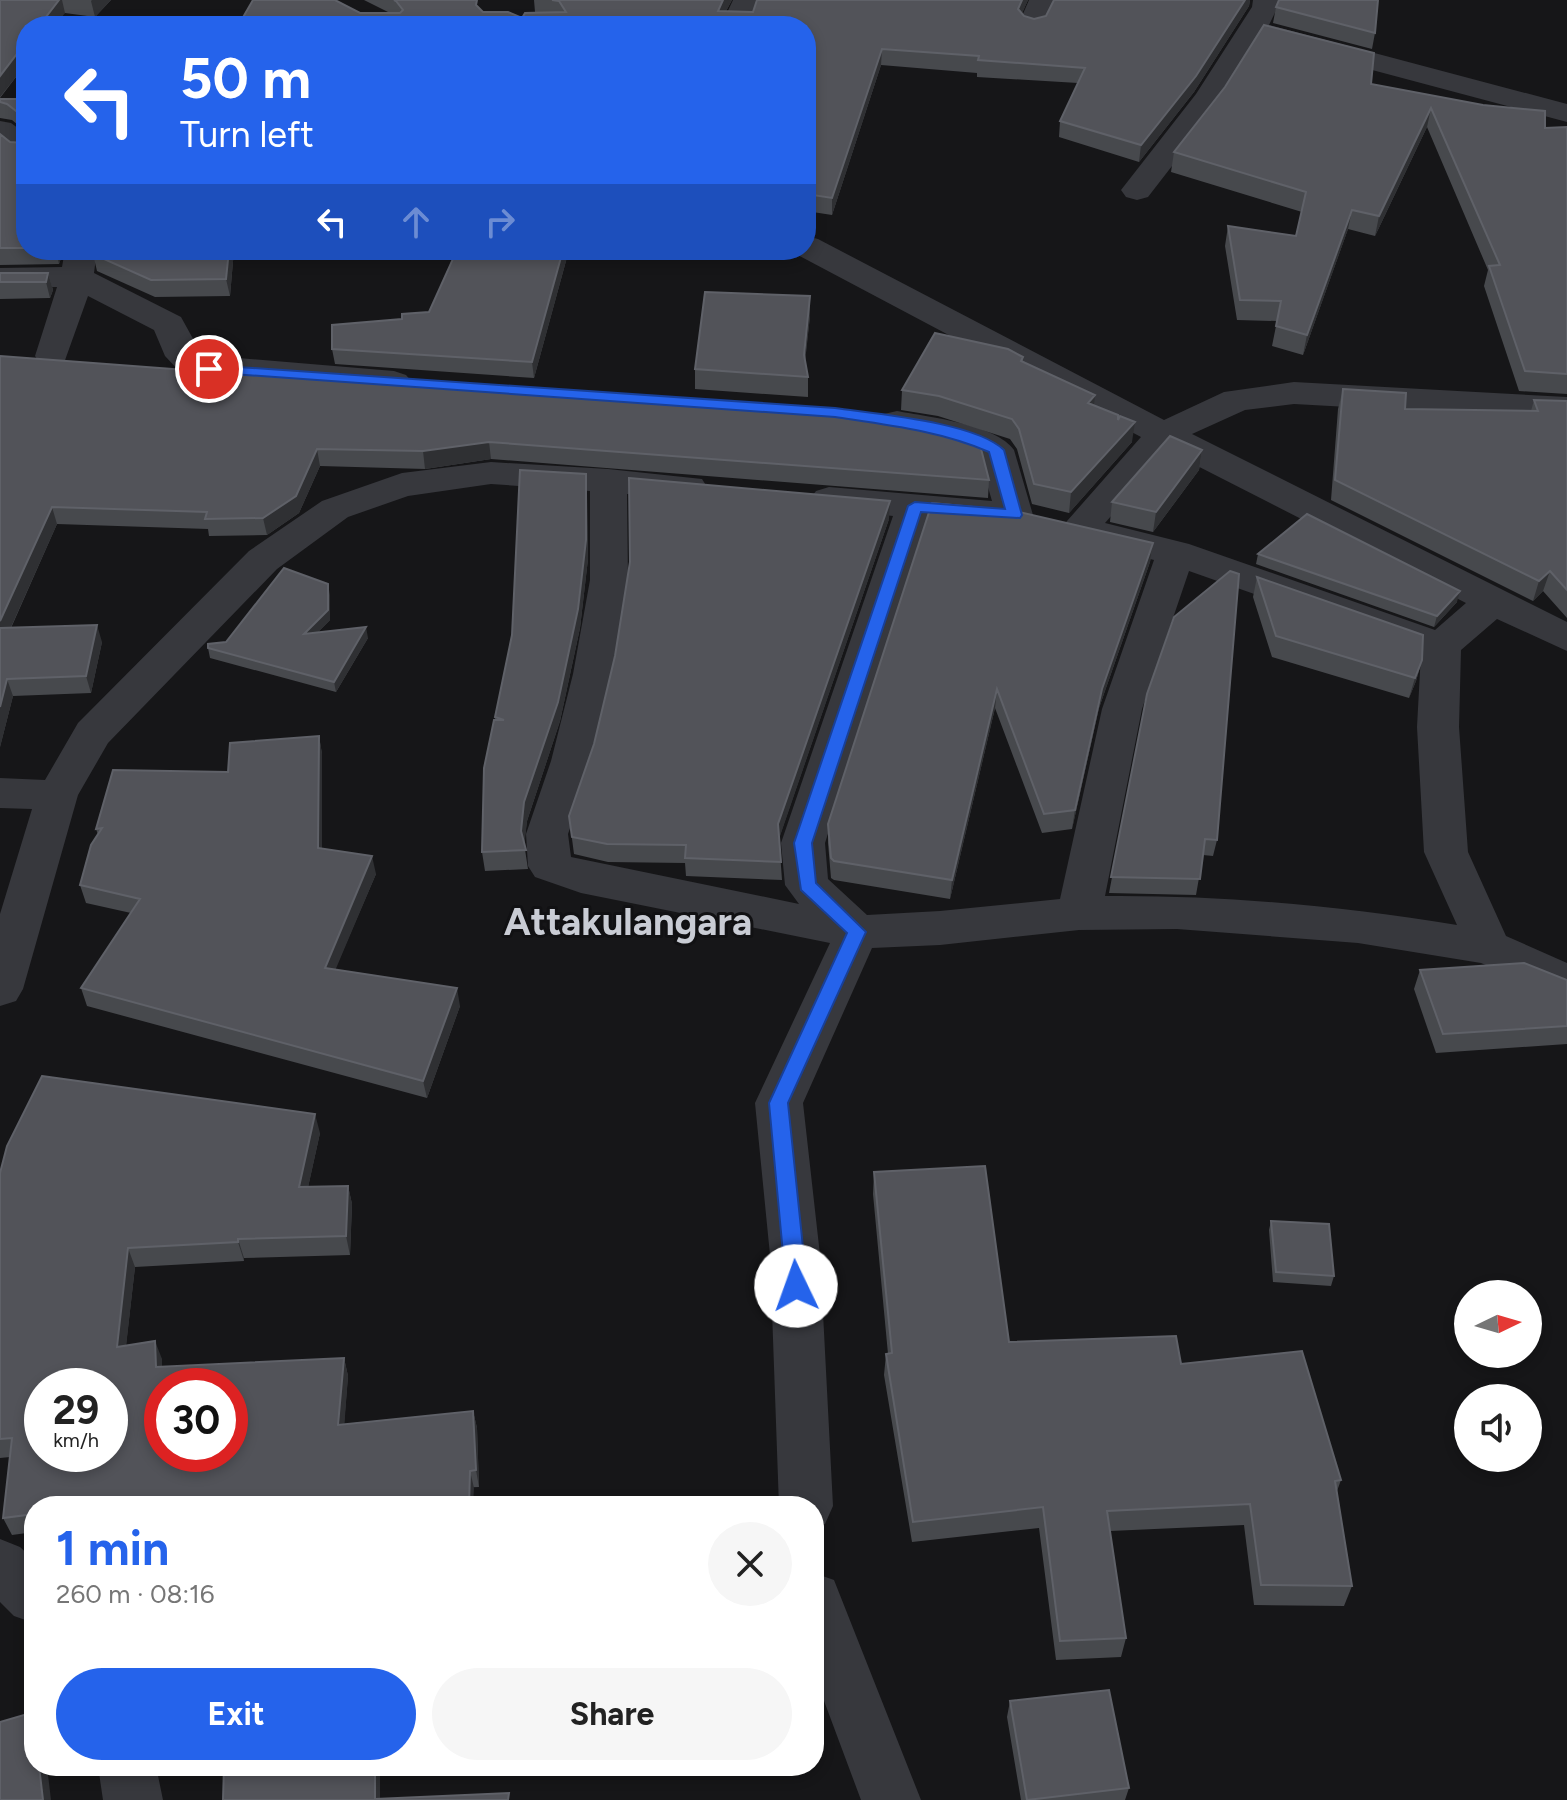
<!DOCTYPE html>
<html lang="en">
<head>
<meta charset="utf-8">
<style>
	body { margin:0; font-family:Figtree,sans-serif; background:#f6f6f6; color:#222; height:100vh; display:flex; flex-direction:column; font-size:30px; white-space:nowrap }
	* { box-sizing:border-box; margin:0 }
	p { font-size:26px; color:#767676 }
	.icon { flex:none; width:44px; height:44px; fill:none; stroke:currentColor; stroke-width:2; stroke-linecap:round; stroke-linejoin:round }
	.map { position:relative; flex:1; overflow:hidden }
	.drawer { position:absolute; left:24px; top:1496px; width:800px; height:280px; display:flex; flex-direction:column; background:#fff; border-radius:32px; box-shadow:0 4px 12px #0003 }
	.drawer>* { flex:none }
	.banner { position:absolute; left:16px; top:16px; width:800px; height:244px; border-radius:32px; box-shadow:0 4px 12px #0003; background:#2563eb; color:#fff; overflow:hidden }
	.needle { width:52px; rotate:85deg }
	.tools { position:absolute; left:1454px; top:1280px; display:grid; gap:16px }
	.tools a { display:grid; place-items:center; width:88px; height:88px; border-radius:50%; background:#fff; box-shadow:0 4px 12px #0003; font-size:40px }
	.speed { position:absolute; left:24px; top:1368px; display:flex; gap:16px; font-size:40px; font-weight:700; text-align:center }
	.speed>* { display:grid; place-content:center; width:104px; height:104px; border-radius:50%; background:#fff; box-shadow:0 4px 12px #0003; line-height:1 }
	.speed small { font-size:20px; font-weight:400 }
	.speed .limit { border:12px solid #d22; background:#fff; color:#111 }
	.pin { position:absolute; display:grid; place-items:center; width:68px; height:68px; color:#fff; margin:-34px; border:4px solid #fff; border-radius:50%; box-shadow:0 2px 8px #0007 }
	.me { position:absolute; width:88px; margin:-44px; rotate:357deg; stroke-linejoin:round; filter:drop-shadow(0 0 6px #0008) }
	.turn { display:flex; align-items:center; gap:28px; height:168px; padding:0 32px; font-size:36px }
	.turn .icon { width:104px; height:104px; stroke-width:2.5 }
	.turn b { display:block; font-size:56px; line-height:68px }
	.lanes { display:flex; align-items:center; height:76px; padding:0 32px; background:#0003; justify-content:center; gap:40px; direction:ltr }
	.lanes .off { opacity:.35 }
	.round { display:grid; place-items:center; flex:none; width:84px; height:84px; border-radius:42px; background:#f6f6f6 }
	.headline { display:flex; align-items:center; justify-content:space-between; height:136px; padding:0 32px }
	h1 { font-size:48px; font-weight:700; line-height:60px; color:#2563eb }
	.action { display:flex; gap:16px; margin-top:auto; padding:16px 32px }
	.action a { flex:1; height:92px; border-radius:48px; background:#2563eb; color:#fff; font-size:32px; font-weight:700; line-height:92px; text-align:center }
	.action a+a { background:#f6f6f6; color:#222 }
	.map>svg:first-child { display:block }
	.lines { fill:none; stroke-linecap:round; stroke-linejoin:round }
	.street { fill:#37383d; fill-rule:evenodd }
	.wall { fill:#47494d }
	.shaded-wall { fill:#2f3033 }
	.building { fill:#525359; stroke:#5f6168; stroke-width:2; fill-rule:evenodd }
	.route { fill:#2563eb; stroke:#184099; stroke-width:2 }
	.labels { text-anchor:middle; stroke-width:6; stroke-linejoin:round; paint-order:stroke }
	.district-label { font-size:38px; font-weight:bold; fill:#c9ccd4; stroke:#111113 }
</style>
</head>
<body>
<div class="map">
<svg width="1567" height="1800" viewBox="0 0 1567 1800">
	<rect width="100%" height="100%" fill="#161618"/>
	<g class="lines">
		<path class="street" d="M733 0H761L751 26H721Z
			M1029 0H1057L1044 29 1034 32 1024 29 1019 23Z
			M1253 0H1281L1269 25 1567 104V122L1260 40 1220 104 1148 197 1137 200 1126 197 1121 190 1196 94 1252 7Z
			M0 121 11 123 26 134V157L15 155 0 144Z
			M806 236 818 239 1164 420 1224 392 1294 382 1567 397V419L1294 404 1245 410 1192 434 1567 622V651L1497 619 1461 650 1459 727 1468 852 1506 936 1567 963V999L1481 963 1358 943 1177 929 1079 930 940 945 872 948 803 1103 820 1255 833 1506 825 1524 814 1528V1506H779L770 1255 755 1103 830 943 581 893 535 877 528 866 526 834 551 761 573 674 590 580V491L491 484 408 496 348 517 277 569 108 743 78 795 23 989 16 1001 0 1006V914L32 809 0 808V778L45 780 78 723 249 551 322 501 402 473 491 462 608 469 702 479 707 487 702 495 689 499 627 494 628 580 613 674 593 761 568 834 571 857 799 904 785 885 781 843 893 516 816 507 810 499 816 491 829 487 992 501 979 456 955 445 884 430 879 422 884 414 897 411C928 417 996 424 1014 450L1033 515 1027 523C1014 527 1004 522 992 525L929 519 825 843 828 879 867 915 940 911 1060 899 1102 709 1154 560 1066 537 1060 529 1141 437 794 253 792 250H806ZM1168 451 1466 603 1435 630 1189 544 1105 523ZM1189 571 1421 653 1417 727 1424 852 1457 925C1340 906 1223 895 1105 896L1142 709Z
			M65 250H97L94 273 181 317 202 355 394 371 406 375 412 382 406 389 394 393 180 372 165 356 154 330 88 296 64 363 52 366 40 363 35 356 57 287 0 288V268L62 267Z
			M0 1539 20 1547 34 1560V1623L14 1616 0 1602Z
			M814 1573 834 1580 921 1800H861L814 1674Z
			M98 1766H156L163 1800H103Z"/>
	</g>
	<path class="wall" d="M0 0H111L95 17 65 13 26 26V64L0 98Z
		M253 0H335L360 13H390L364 0H476L477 6 483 12H508L522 18 525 13 535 12 534 0H732L726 11 753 12 757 0H1028L1022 13 1024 16 1034 19 1046 16 1054 0H1250L1249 6 1194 92 1139 162 1059 137 1060 121 1078 83 977 77V73L881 65 832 215 806 211V26H238Z
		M1276 7 1375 33 1372 49 1273 23Z
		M1371 84 1545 128 1567 127V394L1519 391 1484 286 1488 270 1427 127 1375 236 1348 229 1303 355 1272 346 1277 321 1237 320 1225 246 1228 226 1296 236 1302 212 1171 172 1174 152Z
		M0 99H26V250H64L59 264 0 265V134L10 142 24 143V130L12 120 0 118Z
		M93 250H234L230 296 155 297 97 271 93 254Z
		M569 250 534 378 335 364 332 349 402 319 429 312Z
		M0 273H48L53 290 50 298 0 299Z
		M810 296V316L805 362 808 377V397L695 389V369Z
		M0 356 989 480 988 498 491 459 425 469 320 466 299 513 267 535 209 536 208 529 57 524 11 628 102 642 91 693 13 696 0 747Z
		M1023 357V361L1118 420 1132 442 1069 513 1032 504 1017 449 1010 439 938 416 901 410 902 390Z
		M1343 389 1405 409 1531 411 1534 400 1567 401V618L1543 591 1533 601 1331 500 1338 409Z
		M1202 450 1199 470 1153 532 1110 522 1112 502Z
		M587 493 588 559 580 628 560 721 527 821 524 843 528 869 485 871 482 852 495 717Z
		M889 519 779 838 782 880 686 876 685 863 608 862 574 854 569 816Z
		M1153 543 1150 562 1099 708 1072 829 1042 833 995 708 950 899 834 880 831 878 828 843V824Z
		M1258 554 1457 602 1434 627 1256 564Z
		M1257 577 1422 660 1416 681 1409 698 1272 657 1253 597Z
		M330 595V620L318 632 368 638 336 692 210 658 208 648 226 642Z
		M1147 694 1217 840 1213 856 1203 855 1196 895 1109 893Z
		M319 736 322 754V849L376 874 335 969 460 1006 427 1098 87 1006 81 988 131 913 86 903 80 885 98 835 96 829 228 772Z
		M1420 970 1567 980V1044L1436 1053 1414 989Z
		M320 1133 308 1187 348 1186 352 1204 350 1255 244 1258V1261L135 1267 126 1345 162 1359V1367L344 1358 348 1376 344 1424 473 1411 477 1428 479 1487 34 1506V1532L12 1535 3 1518 10 1457 0 1458V1173Z
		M874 1172 1009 1342 1181 1364 1341 1480 1337 1491 1352 1586 1344 1606 1254 1605 1244 1525 1110 1531 1126 1638 1121 1657 1056 1660 1039 1528 912 1542 884 1375 886 1354H888L873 1194Z
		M1271 1221 1334 1276 1331 1286 1273 1282 1269 1230Z
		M1010 1701 1129 1788 1125 1800H1021L1007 1717Z"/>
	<path class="shaded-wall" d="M59 0H62L65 13 55 26H39Z
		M92 0H111L95 17 91 1Z
		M723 0H732L718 26V11Z
		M1022 0H1028L1017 25 1018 9Z
		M1245 0H1250L1249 6 1194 92 1139 162 1141 145Z
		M26 42V64L0 97V76Z
		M882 49 881 65 832 215V198Z
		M1431 108 1427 127 1375 236 1379 216Z
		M1352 210 1348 229 1303 355 1307 335Z
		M56 250H64L59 264Z
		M229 250H234L230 296 226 279Z
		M563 250H569L534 378 532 362Z
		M48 273 53 290 50 298 46 282Z
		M810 296V316L803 375 804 355Z
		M1095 395 1093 415 1088 403Z
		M1135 422 1132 442 1069 513 1071 492Z
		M489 442 491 459 425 469 423 451Z
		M317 449 320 466 299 513 267 535 263 518Z
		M1202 450 1199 470 1153 532 1156 512Z
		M586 474 588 559 580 628 560 721 527 821 524 850 521 831 524 802Z
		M890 501 889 519 778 842V824Z
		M52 507 57 524 3 645 0 638V621Z
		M1153 543 1150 562 1099 708 1072 829 1075 810 1102 689Z
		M1550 571 1543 591 1533 601 1539 581Z
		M328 584 330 595V620L306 644 304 634Z
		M1460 591 1457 602 1434 627 1437 616Z
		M97 625 102 642 91 693 86 676Z
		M366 627 368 638 336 692 334 682Z
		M1422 660 1416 681 1409 698 1415 678Z
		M7 679 13 696 0 747V707Z
		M997 689 995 708 950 899 952 880Z
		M319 736 322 754V866L318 848Z
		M372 856 376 874 329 985 325 968Z
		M457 988 460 1006 427 1098 423 1081Z
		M315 1114 320 1133 304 1206 299 1187Z
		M348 1186 352 1204 350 1255 346 1236Z
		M238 1239 244 1258V1261L238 1242Z
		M128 1248 135 1267 124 1365 117 1347Z
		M155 1341 162 1359V1385L156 1367Z
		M344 1358 348 1376 343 1443 338 1425Z
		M473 1411 477 1428 479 1487 476 1470Z
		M470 1471 474 1488 473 1506H469Z
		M39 1766H47L51 1800H43Z
		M375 1766H380V1800H375Z"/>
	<path class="building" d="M0 0H59L39 26H26V42L0 76Z
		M253 0H335L360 13H400L403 10 396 1 394 0H477L476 5 483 12H508L522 18 525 13 566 12 559 1 552 0H723L718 11 753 12 757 0H1022L1018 9 1024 16 1034 19 1046 16 1054 0H1245L1196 76 1141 145 1060 121 1085 68 978 60 979 56 882 49 832 198 806 194V26H238Z
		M1279 0H1378L1375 33 1276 7Z
		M1264 25 1374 53 1371 84 1483 105 1545 111V128L1567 127V374L1525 371 1489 266 1500 265 1431 108 1379 216 1352 210 1307 335 1276 326 1281 301 1240 300 1228 226 1296 236 1306 192 1174 152 1225 87Z
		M0 99H26V248H0V134L10 142 24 143 25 118 7 104 0 102Z
		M93 250H229L226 279 151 280 93 254Z
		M457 250H563L532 362 332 349V325L402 319V314L429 312Z
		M0 273H48L46 282H0Z
		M705 292 810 296 804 355 808 377 695 369Z
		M935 333 1008 349 1023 357 1021 361 1095 395 1088 403 1118 415V420L1120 416 1135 422 1071 492 1034 484 1019 429 1012 419 939 396 902 390Z
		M0 356 265 376 333 379V374L835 410 927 425 979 441 989 480 489 442 423 451 317 449 296 496 263 518 205 519 207 512 52 507 0 621Z
		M1343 389 1406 393 1405 409 1538 411 1534 400 1567 401V590L1550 571 1539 581 1335 480Z
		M1170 436 1202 450 1156 512 1112 502Z
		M520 470 586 474V540L578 609 558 702 524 802 521 831 526 850 482 852 484 768 494 720H504L495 717 512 635Z
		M629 478 890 501 778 824 781 862 685 858 686 845 607 844 572 837 569 816 594 744 615 656 630 562Z
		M932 503 1015 511 1153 543 1102 689 1075 810 1044 814 997 689 952 880 834 861 831 858 828 824Z
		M1307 514 1460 591 1437 616 1258 554Z
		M284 568 328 584V610L304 634 366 627 334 682 208 648V644L226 642Z
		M1230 571 1239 574 1217 840 1205 839 1200 879 1111 877 1147 694 1174 617Z
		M1257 577 1423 635 1422 660 1415 678 1276 636Z
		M97 625 86 676 7 679 0 707V628Z
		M319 736 318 848 372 856 325 968 457 988 423 1081 81 988 140 899 80 885 91 845 102 828 96 829 113 770 228 772 230 743Z
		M1524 963 1567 980V1026L1443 1034 1420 970Z
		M42 1076 315 1114 299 1187 348 1186 346 1236 238 1239V1242L128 1248 117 1347 155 1341 156 1367 344 1358 338 1425 473 1411 476 1470 470 1471 469 1506H34V1514L3 1518 12 1438 0 1439V1173L7 1146ZM42 1386H110V1454H42ZM162 1386H230V1454H162Z
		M985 1166 1009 1342 1176 1336 1181 1364 1302 1351 1341 1480 1335 1481 1352 1586 1261 1585 1250 1504 1107 1511 1126 1638 1060 1641 1043 1507 913 1522 886 1354 892 1353 874 1172Z
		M1271 1221 1329 1224 1334 1276 1276 1272Z
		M1109 1690 1129 1788 1027 1800 1010 1701Z
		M34 1712V1766H39L43 1800H0V1722Z
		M224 1766H375V1799L509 1793 508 1800H223Z"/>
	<path class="route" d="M209 365 835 408C876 414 975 422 1004 450L1022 515 1020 518 921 512 812 843 816 883 866 932 788 1103 807 1286 804 1293 796 1295 789 1293 786 1286 769 1103 847 933 801 890 794 843 908 506 915 502 1005 509 989 452C940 431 888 425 835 417L204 372V366Z"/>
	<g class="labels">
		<g class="district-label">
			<text x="628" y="935">Attakulangara</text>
		</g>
	</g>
</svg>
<div class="tools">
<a><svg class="needle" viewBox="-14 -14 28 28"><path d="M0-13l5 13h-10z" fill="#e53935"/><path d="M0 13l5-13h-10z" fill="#767676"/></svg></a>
<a><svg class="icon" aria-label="sound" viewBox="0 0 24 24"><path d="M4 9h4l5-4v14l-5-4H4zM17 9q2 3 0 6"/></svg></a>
</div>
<div class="speed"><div>29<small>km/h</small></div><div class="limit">30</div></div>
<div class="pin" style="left:209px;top:369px;background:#d93025"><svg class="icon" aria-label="arrive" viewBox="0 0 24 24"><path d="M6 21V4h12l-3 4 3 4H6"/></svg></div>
<svg class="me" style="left:796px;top:1286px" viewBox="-20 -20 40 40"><circle r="19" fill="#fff"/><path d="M0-13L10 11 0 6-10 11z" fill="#2563eb"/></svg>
<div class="banner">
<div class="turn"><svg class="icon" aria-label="left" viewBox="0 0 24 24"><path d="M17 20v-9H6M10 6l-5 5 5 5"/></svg><div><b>50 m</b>Turn left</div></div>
<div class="lanes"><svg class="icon" aria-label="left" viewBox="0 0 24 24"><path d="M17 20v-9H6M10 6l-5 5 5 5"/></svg><svg class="icon off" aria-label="ahead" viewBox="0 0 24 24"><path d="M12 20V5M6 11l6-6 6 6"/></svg><svg class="icon off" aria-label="right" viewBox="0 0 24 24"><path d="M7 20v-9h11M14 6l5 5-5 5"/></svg></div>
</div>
<section class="drawer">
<div class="headline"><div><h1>1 min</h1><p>260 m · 08:16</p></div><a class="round"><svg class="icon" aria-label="close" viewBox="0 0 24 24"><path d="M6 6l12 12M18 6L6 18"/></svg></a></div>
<div class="action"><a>Exit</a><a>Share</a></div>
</section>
</div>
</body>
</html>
